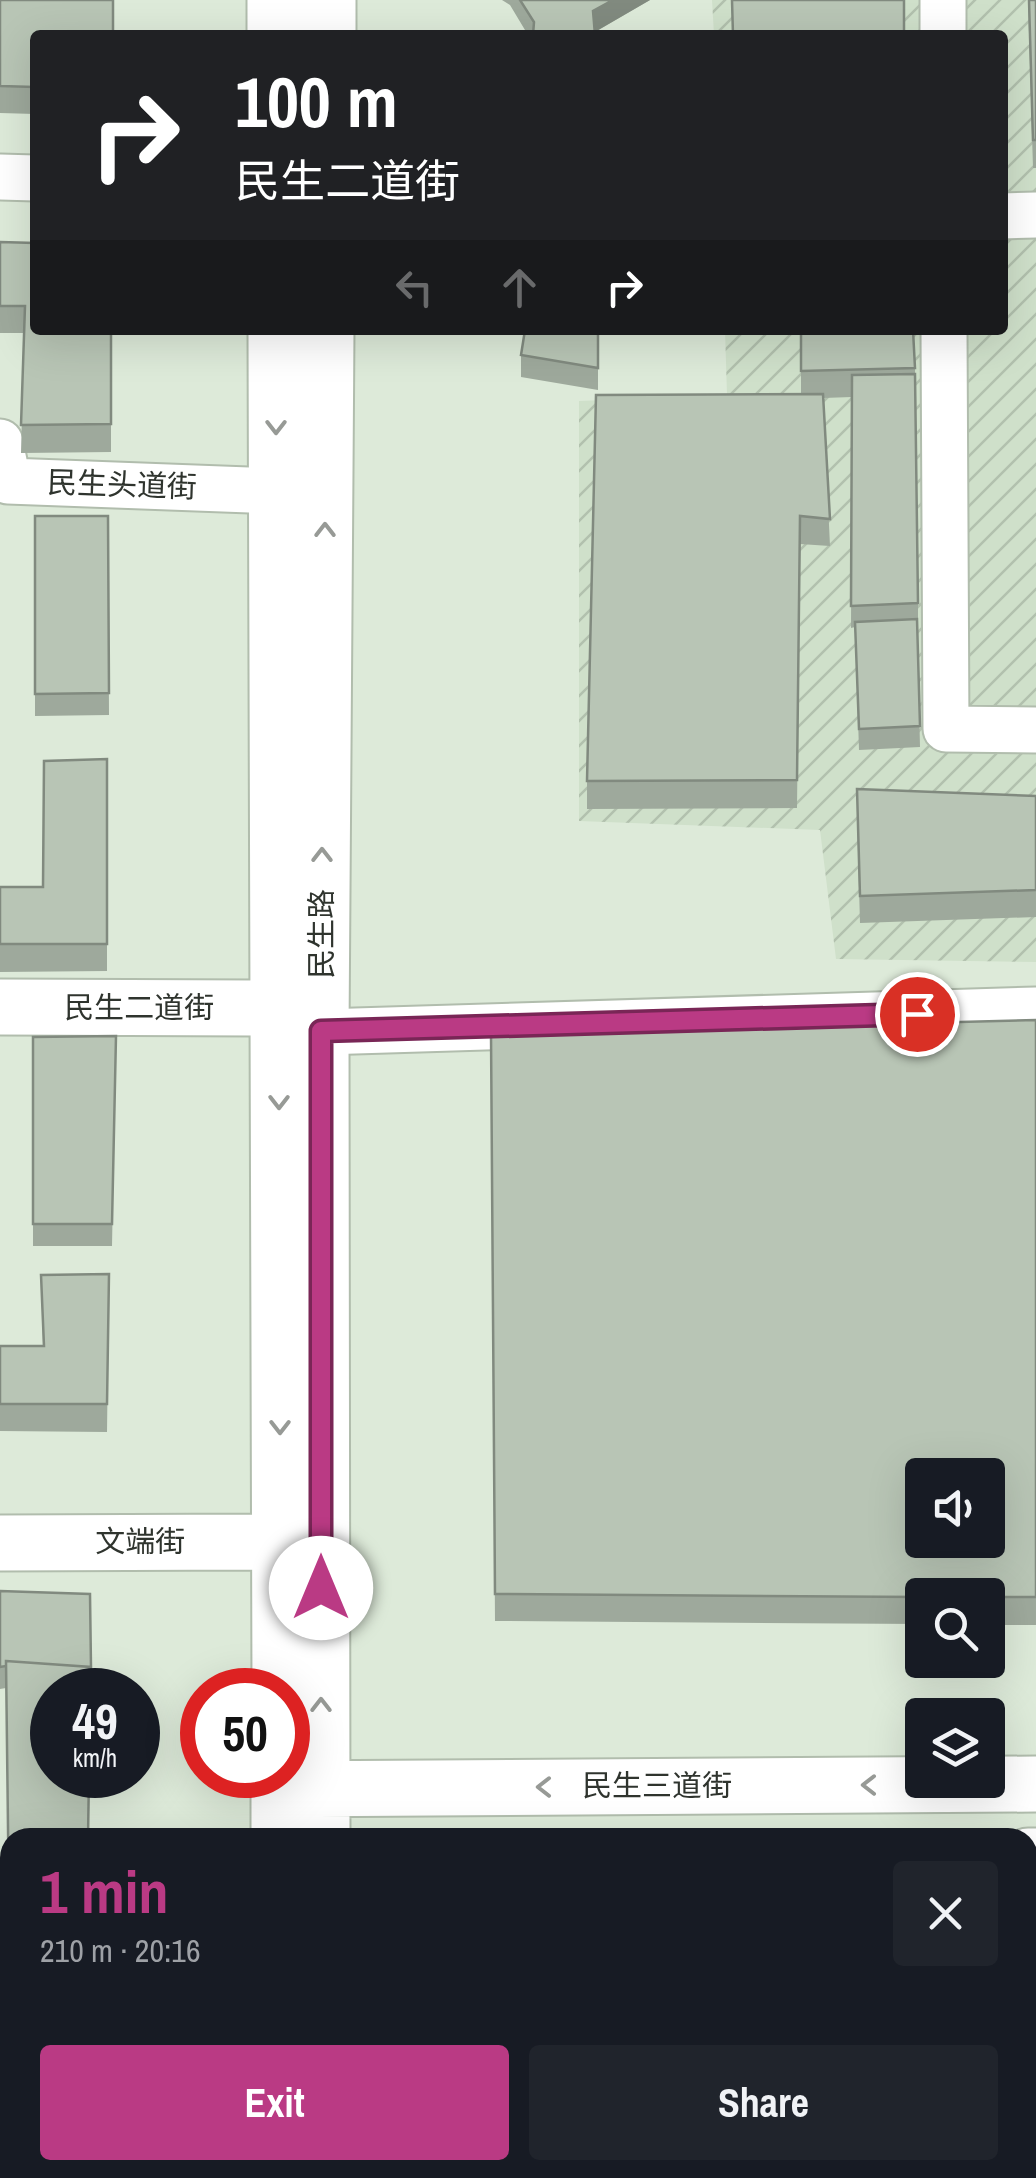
<!DOCTYPE html>
<html lang="en">
<head>
<meta charset="utf-8">
<style>
	body { margin:0; font-family:"Archivo Narrow","Noto Sans SC",sans-serif; background:#20242c; color:#f1f3f6; height:100vh; display:flex; flex-direction:column; font-size:38px; white-space:nowrap }
	* { box-sizing:border-box; margin:0 }
	p { font-size:32px; color:#9ea1a6 }
	.icon { flex:none; width:55px; height:55px; fill:none; stroke:currentColor; stroke-width:2; stroke-linecap:round; stroke-linejoin:round }
	.map { position:relative; flex:1; overflow:hidden }
	.side { position:absolute; left:0px; top:1828px; width:1038px; height:352px; display:flex; flex-direction:column; background:#171b24; border-radius:30px 30px 0 0; box-shadow:0 10px 40px #0002 }
	.side>* { flex:none }
	.banner { position:absolute; left:30px; top:30px; width:978px; height:305px; border-radius:10px; box-shadow:0 10px 40px #0002; background:#202124; color:#fff; overflow:hidden }
	.controls { position:absolute; left:905px; top:1458px; display:grid; gap:20px }
	.controls a { display:grid; place-items:center; width:100px; height:100px; border-radius:10px; background:#171b24; box-shadow:0 10px 40px #0002; font-size:50px }
	.speed { position:absolute; left:30px; top:1668px; display:flex; gap:20px; font-size:50px; font-weight:700; text-align:center }
	.speed>* { display:grid; place-content:center; width:130px; height:130px; border-radius:50%; background:#171b24; box-shadow:0 10px 40px #0002; line-height:1 }
	.speed small { font-size:25px; font-weight:400 }
	.speed .limit { border:15px solid #d22; background:#fff; color:#111 }
	.pin { position:absolute; display:grid; place-items:center; width:85px; height:85px; color:#fff; margin:-42px; border:5px solid #fff; border-radius:50%; box-shadow:0 2px 10px #0007 }
	.me { position:absolute; width:110px; margin:-55px; rotate:0deg; stroke-linejoin:round; filter:drop-shadow(0 0 8px #0008) }
	.turn { display:flex; align-items:center; gap:35px; height:210px; padding:0 40px; font-size:45px }
	.turn .icon { width:130px; height:130px; stroke-width:2.5 }
	.turn b { display:block; font-size:70px; line-height:85px }
	.lanes { display:flex; align-items:center; height:95px; padding:0 40px; background:#0003; justify-content:center; gap:50px; direction:ltr }
	.lanes .off { opacity:.35 }
	.round { display:grid; place-items:center; flex:none; width:105px; height:105px; border-radius:10px; background:#20242c }
	.summary { display:flex; align-items:center; justify-content:space-between; height:170px; padding:0 40px }
	h1 { font-size:60px; font-weight:800; line-height:75px; color:#ba3a84 }
	.cta { display:flex; gap:20px; margin-top:auto; padding:20px 40px }
	.cta a { flex:1; height:115px; border-radius:10px; background:#ba3a84; color:#fff; font-size:40px; font-weight:800; line-height:115px; text-align:center }
	.cta a+a { background:#20242c; color:#f1f3f6 }
	.map>svg:first-child { display:block }
	.industrial { fill:url(#industrial-furrows) }
	.lines { fill:none; stroke-linecap:round; stroke-linejoin:round }
	.street-casing { stroke:#b1bdad; stroke-width:49 }
	.secondary-casing { stroke:#b1bdad; stroke-width:59 }
	.street { stroke:#fff; stroke-width:45 }
	.secondary { stroke:#fff; stroke-width:55 }
	.wall { fill:#9ea99c }
	.shaded-wall { fill:#818a7f }
	.building { fill:#b8c5b5; stroke:#818a7f; stroke-width:2.5; fill-rule:evenodd }
	.oneway { stroke:#979a96 }
	.route-casing { stroke:#792656; stroke-width:25 }
	.route { stroke:#ba3a84; stroke-width:18 }
	.labels { text-anchor:middle; stroke-width:10; stroke-linejoin:round; paint-order:stroke }
	.street-label { font-size:30px; fill:#2f342e; stroke:#fff }
</style>
</head>
<body>
<div class="map">
<svg width="1036" height="2178" viewBox="0 0 1036 2178">
	<defs>
		<pattern id="industrial-furrows" width="10" height="10" patternUnits="userSpaceOnUse" patternTransform="scale(2.5)"><rect width="10" height="10" fill="#cfe0ca"/><path d="M-1 1l2-2M0 10L10 0M9 11l2-2" fill="none" stroke="#b2c1ae"/></pattern>
	</defs>
	<rect width="100%" height="100%" fill="#ddead9"/>
	<path class="industrial" d="M712 0H1036V962L836 959 820 830 579 821V401L727 395 725 330H1002V35H714Z"/>
	<g class="lines">
		<g class="street-casing">
			<path id="street" d="M943 0V35
				M0 177 35 178
				M1002 216 1036 215
				M944 330 946 729 1036 730
				M0 442 8 481 276 491
				M290 1033 1036 1010"/>
		</g>
		<g class="secondary-casing">
			<path id="secondary" d="M275 0V35
				M328 35V0
				M276 330 280 1690
				M0 1007 277 1008
				M0 1543 281 1542
				M279 1789 1036 1784
				M279 1838V1775
				M322 1838 321 1031 326 330
				M1028 1856H1036
				M272 2178V2170
				M322 2178V2170"/>
		</g>
		<use href="#street" class="street"/>
		<use href="#secondary" class="secondary"/>
	</g>
	<path class="wall" d="M0 0 35 35V114L0 113Z
		M502 0H650L595 32V35H528L510 5Z
		M1028 0H1036V168H1033Z
		M0 242 111 330V452L21 453 24 333H0Z
		M598 330V390L521 377V355Z
		M801 330 915 368 918 603V625H917L920 747 859 750 855 627 851 628 852 397 823 398 830 546 800 544 797 808 587 809V781L801 394Z
		M35 516H108L109 715 35 716Z
		M107 759V971L0 972V887H43Z
		M1036 796V917L860 923 857 817Z
		M1036 1020V1625H988V1595H922V1624L495 1621 491 1034Z
		M116 1036 112 1246H33V1037Z
		M109 1274 107 1432 0 1431V1346H43L41 1275Z
		M0 1591 90 1594 6 1688 0 1689Z"/>
	<path class="shaded-wall" d="M613 0H650L593 33V11Z"/>
	<path class="building" d="M0 0H113V35H35V87L0 86Z
		M520 0H613L593 11 595 35H533L534 22Z
		M732 0H904V35H733Z
		M1029 0H1036V140H1033Z
		M0 242 35 243V330H111V424L21 425 25 306H0Z
		M525 330H598V368L521 355Z
		M801 330H913L915 368 801 371Z
		M915 374 918 603 851 606 852 375Z
		M823 394 830 519 800 516 797 780 587 781 596 395Z
		M35 516H108L109 693 35 694Z
		M917 619 920 726 859 729 855 622Z
		M107 759V944H0V887H43L44 761Z
		M857 789 1036 796V890L860 896Z
		M1036 1020V1597H988V1595H922V1597L495 1594 491 1034ZM922 1475H988V1540H922Z
		M116 1036 112 1224H33V1037Z
		M109 1274 107 1404H0V1346H44L41 1275Z
		M0 1591 90 1594 91 1667 6 1661V1666L0 1667Z
		M6 1661 91 1667V1690H52V1775H89L88 1838H10V1994Z
		M1028 1874H1036V2178H946L945 2170H1028Z
		M12 2170H83V2178H12Z
		M452 2170H543V2178H452Z"/>
	<defs><path id="oneway-chevron" d="M-2-3.5L2.5 0L-2 3.5" fill="none" stroke-width="1.6" stroke-linecap="round" stroke-linejoin="round" transform="scale(2.5)"/></defs>
	<g class="oneway">
		<use href="#oneway-chevron" transform="translate(276 427) rotate(90)"/>
		<use href="#oneway-chevron" transform="translate(325 530) rotate(-90)"/>
		<use href="#oneway-chevron" transform="translate(322 855) rotate(-90)"/>
		<use href="#oneway-chevron" transform="translate(279 1102) rotate(90)"/>
		<use href="#oneway-chevron" transform="translate(280 1427) rotate(90)"/>
		<use href="#oneway-chevron" transform="translate(321 1705) rotate(-90)"/>
		<use href="#oneway-chevron" transform="translate(869 1785) rotate(180)"/>
		<use href="#oneway-chevron" transform="translate(544 1787) rotate(180)"/>
	</g>
	<g class="lines">
		<g class="route-casing">
			<path id="route" d="M321 1588V1031L917 1014"/>
		</g>
		<use href="#route" class="route"/>
	</g>
	<g class="labels">
		<g class="street-label">
			<text transform="translate(122 485) rotate(2)" y="10">民生头道街</text>
			<text transform="translate(322 934) rotate(-90)" y="10">民生路</text>
			<text x="139" y="1018">民生二道街</text>
			<text x="140" y="1552">文端街</text>
			<text x="657" y="1796">民生三道街</text>
		</g>
	</g>
</svg>
<div class="controls">
<a><svg class="icon" aria-label="sound" viewBox="0 0 24 24"><path d="M4 9h4l5-4v14l-5-4H4zM17 9q2 3 0 6"/></svg></a>
<a><svg class="icon" aria-label="search" viewBox="0 0 24 24"><circle cx="10" cy="10" r="6"/><path d="M15 15l6 6"/></svg></a>
<a><svg class="icon" aria-label="layers" viewBox="0 0 24 24"><path d="M12 4l9 5-9 5-9-5zM3 14l9 5 9-5"/></svg></a>
</div>
<div class="speed"><div>49<small>km/h</small></div><div class="limit">50</div></div>
<div class="pin" style="left:917px;top:1014px;background:#d93025"><svg class="icon" aria-label="arrive" viewBox="0 0 24 24"><path d="M6 21V4h12l-3 4 3 4H6"/></svg></div>
<svg class="me" style="left:321px;top:1588px" viewBox="-20 -20 40 40"><circle r="19" fill="#fff"/><path d="M0-13L10 11 0 6-10 11z" fill="#ba3a84"/></svg>
<div class="banner">
<div class="turn"><svg class="icon" aria-label="right" viewBox="0 0 24 24"><path d="M7 20v-9h11M14 6l5 5-5 5"/></svg><div><b>100 m</b>民生二道街</div></div>
<div class="lanes"><svg class="icon off" aria-label="left" viewBox="0 0 24 24"><path d="M17 20v-9H6M10 6l-5 5 5 5"/></svg><svg class="icon off" aria-label="ahead" viewBox="0 0 24 24"><path d="M12 20V5M6 11l6-6 6 6"/></svg><svg class="icon" aria-label="right" viewBox="0 0 24 24"><path d="M7 20v-9h11M14 6l5 5-5 5"/></svg></div>
</div>
<section class="side">
<div class="summary"><div><h1>1 min</h1><p>210 m · 20:16</p></div><a class="round"><svg class="icon" aria-label="close" viewBox="0 0 24 24"><path d="M6 6l12 12M18 6L6 18"/></svg></a></div>
<div class="cta"><a>Exit</a><a>Share</a></div>
</section>
</div>
</body>
</html>
